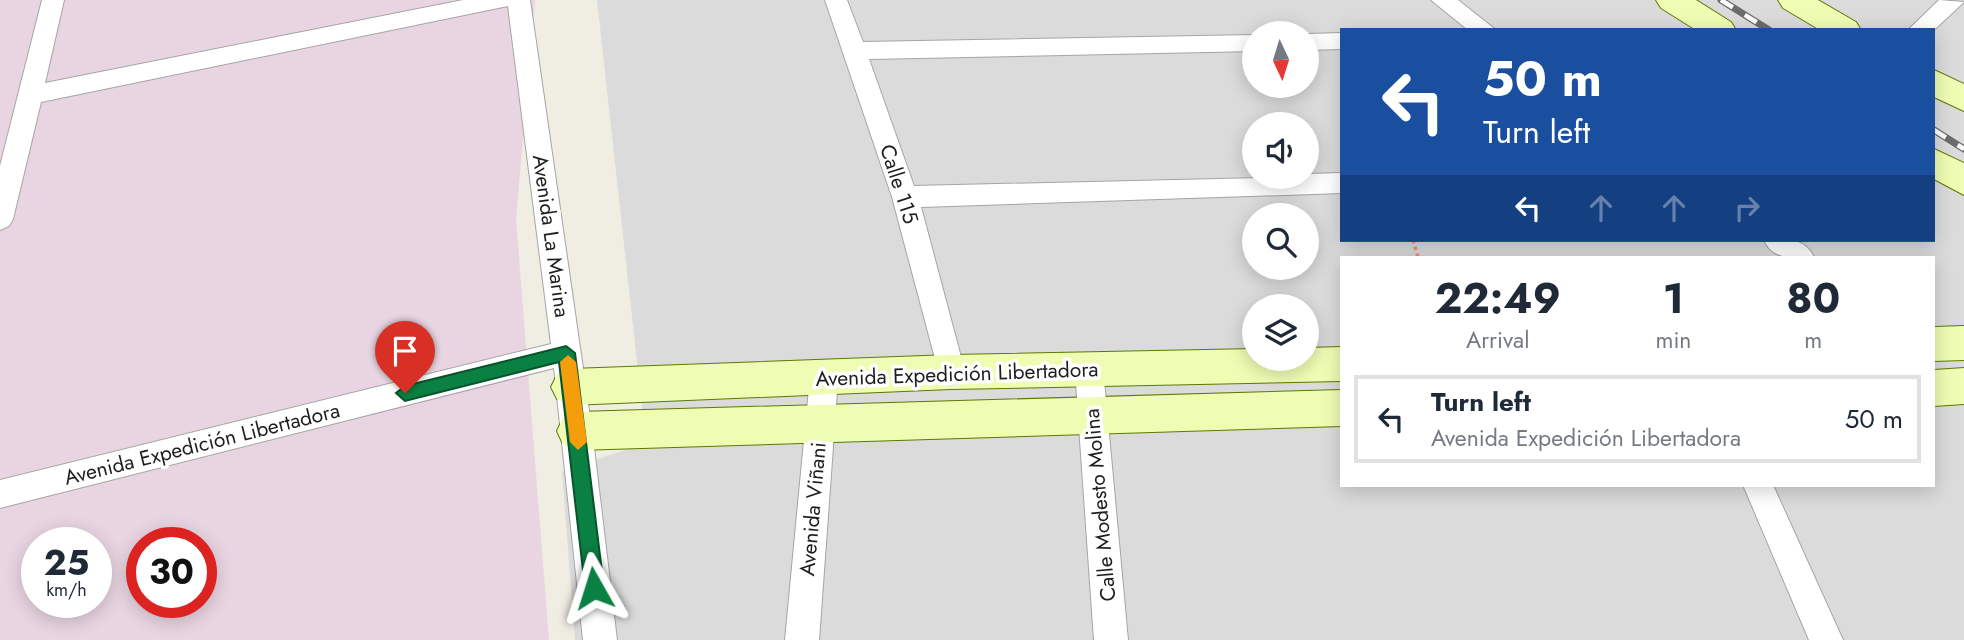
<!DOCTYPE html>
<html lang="en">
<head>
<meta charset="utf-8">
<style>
	body { margin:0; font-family:Jost,sans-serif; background:#f6f6f7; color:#1f2937; height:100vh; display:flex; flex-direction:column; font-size:26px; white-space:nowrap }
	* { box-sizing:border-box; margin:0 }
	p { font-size:23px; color:#747a83 }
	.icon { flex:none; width:38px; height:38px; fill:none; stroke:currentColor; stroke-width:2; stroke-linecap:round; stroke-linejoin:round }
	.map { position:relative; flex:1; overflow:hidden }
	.sheet { position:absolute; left:1340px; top:256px; width:595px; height:231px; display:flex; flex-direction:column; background:#fff; border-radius:0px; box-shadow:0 4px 18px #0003 }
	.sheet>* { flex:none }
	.hud { position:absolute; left:1340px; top:28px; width:595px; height:214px; border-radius:0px; box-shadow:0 4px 18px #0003; background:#1a4fa0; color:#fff; overflow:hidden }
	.needle { width:46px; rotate:176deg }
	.tools { position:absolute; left:1242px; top:21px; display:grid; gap:14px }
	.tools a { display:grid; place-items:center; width:77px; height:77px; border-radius:50%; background:#fff; box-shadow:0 4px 18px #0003; font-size:35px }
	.speed { position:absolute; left:21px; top:527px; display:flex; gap:14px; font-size:35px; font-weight:700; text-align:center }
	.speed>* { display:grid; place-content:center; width:91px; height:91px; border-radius:50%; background:#fff; box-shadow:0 4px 18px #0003; line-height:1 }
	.speed small { font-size:18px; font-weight:400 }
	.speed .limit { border:10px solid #d22; background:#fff; color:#111 }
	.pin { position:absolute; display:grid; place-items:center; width:60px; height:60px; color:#fff; margin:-72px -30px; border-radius:50% 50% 50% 0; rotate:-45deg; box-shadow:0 0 7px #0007 }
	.pin .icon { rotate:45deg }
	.me { position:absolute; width:77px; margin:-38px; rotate:354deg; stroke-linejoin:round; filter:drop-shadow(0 0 5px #0008) }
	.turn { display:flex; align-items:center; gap:24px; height:147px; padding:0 28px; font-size:32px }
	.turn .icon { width:91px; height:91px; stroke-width:2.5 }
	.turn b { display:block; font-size:49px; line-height:60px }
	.lanes { display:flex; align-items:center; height:66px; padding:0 28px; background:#0003; justify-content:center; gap:35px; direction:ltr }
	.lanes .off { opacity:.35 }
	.eta { display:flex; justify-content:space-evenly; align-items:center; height:119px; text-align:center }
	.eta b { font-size:42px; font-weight:700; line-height:49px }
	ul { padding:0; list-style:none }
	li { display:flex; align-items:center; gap:21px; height:88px; margin:0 14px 10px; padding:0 14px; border:4px solid #e0e1e3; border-radius:0px }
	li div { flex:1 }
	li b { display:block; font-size:26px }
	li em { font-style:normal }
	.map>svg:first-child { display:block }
	.residential { fill:#dcdbdb; fill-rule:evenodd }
	.industrial { fill:#e9d5e2; fill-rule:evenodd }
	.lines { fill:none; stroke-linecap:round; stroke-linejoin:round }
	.street-casing { stroke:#a5a5a5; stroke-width:2 }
	.secondary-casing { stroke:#5b7a00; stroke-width:2 }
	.path { stroke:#ff8b65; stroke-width:3.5; stroke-dasharray:3.5 3.5; stroke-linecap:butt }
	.street { fill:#fff; fill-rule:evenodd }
	.secondary { fill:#effdb4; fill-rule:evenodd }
	.rail-casing { stroke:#6c6c6c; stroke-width:7 }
	.rail { stroke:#fff; stroke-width:4.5; stroke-dasharray:14; stroke-linecap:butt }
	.route { fill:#0b8043; stroke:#07532c; stroke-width:2 }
	.slow { fill:#f59e0b }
	.labels { text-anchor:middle; stroke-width:7; stroke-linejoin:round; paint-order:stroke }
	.street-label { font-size:21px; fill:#1e1e1e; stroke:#fff }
</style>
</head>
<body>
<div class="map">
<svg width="1964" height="640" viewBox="0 0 1964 640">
	<rect width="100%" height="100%" fill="#f0ede3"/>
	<path class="residential" d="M597 0H1964V640H575L562 471 646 443ZM1342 30H1934V240H1342ZM1255 33H1307V86H1255ZM1255 124H1307V177H1255ZM1255 215H1307V268H1255ZM1342 257H1934V485H1342ZM1255 306H1307V359H1255Z"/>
	<path class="industrial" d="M0 0H535L516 219 549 640H0ZM37 542H96V602H37ZM142 542H201V602H142Z"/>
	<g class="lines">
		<g class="street-casing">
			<path id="street" d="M42 0H64L45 83 463 0H530L592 431 617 640H583L554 368 0 508V480L551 344 508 6 41 102 13 219 9 226 0 230V166Z
				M825 0H847L863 42 1255 35V51L869 59 914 186 1307 177V174L1342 173V193L921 207 965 372 961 381 951 385 941 381 892 197Z
				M1431 0H1458L1496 30H1468Z
				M1939 0 1964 2 1934 30H1908Z
				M1342 33V49L1307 50V34Z
				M1764 240C1784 240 1804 236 1814 257 1795 258 1773 261 1764 240Z
				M1089 356 1099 360 1103 369 1128 640H1094L1075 369 1079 360Z
				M824 365 834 369 838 378 819 640H785L810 378 814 369Z
				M1743 485H1773L1843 640H1809Z"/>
		</g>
		<g class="secondary-casing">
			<path id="secondary" d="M1656 0H1696L1731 22 1736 30H1696L1661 8Z
				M1778 0H1818L1856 22 1861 30H1820L1783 8Z
				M1934 70 1964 84V111L1934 97Z
				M1934 149 1964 163V195L1934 179Z
				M1964 326V360L1934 361V327Z
				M1342 347V381L951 389 571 405 557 399 551 387 557 375 571 369 951 355 1255 349V359H1307V348Z
				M1964 368V404L1934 406V370Z
				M1342 390V426L577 450 563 444 557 431 563 418 577 412Z"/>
		</g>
		<path class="path" d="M1413 240 1418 257"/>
		<use href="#street" class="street"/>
		<use href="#secondary" class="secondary"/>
		<g class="rail-casing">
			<path id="rail" d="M1721 0 1769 30
				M1934 130 1964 149"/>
		</g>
		<use href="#rail" class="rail"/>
	</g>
	<path class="route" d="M566 346 575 353 604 588 601 594 594 597 588 594 585 588 559 362 405 401 396 393 405 386Z"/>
	<path class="slow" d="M568 355 576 362 587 442 578 450 570 442 560 362Z"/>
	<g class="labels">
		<g class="street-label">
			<text transform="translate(899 184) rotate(72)" y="7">Calle 115</text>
			<text transform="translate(551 236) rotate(82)" y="7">Avenida La Marina</text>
			<text transform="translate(957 374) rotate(-2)" y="7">Avenida Expedición Libertadora</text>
			<text transform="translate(202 444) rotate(-14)" y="7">Avenida Expedición Libertadora</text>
			<text transform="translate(1100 505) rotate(-95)" y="7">Calle Modesto Molina</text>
			<text transform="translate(813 509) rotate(-85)" y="7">Avenida Viñani</text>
		</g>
	</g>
</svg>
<div class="tools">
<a><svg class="needle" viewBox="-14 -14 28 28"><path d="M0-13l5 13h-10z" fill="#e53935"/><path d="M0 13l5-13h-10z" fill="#747a83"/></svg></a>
<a><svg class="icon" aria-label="sound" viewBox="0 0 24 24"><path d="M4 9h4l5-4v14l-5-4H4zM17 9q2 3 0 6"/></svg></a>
<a><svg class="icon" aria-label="search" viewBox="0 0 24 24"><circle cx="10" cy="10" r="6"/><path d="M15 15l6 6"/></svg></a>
<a><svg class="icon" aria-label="layers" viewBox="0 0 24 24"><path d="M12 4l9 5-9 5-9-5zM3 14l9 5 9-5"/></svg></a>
</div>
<div class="speed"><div>25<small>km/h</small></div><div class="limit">30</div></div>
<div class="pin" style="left:405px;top:393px;background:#d93025"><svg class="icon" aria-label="arrive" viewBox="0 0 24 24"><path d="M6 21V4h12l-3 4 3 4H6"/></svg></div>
<svg class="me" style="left:594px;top:588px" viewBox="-20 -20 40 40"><path d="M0-17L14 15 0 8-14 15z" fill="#0b8043" stroke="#fff" stroke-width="4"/></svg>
<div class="hud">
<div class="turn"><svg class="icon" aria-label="left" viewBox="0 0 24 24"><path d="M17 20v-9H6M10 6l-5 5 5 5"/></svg><div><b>50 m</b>Turn left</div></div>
<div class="lanes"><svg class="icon" aria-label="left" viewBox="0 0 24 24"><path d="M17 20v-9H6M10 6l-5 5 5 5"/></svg><svg class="icon off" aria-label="ahead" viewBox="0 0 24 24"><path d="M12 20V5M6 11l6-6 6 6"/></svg><svg class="icon off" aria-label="ahead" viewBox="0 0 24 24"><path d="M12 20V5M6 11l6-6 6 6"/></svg><svg class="icon off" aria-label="right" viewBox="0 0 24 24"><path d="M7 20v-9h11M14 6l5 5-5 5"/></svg></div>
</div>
<section class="sheet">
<div class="eta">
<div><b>22:49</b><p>Arrival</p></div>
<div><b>1</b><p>min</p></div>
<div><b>80</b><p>m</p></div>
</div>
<ul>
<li><svg class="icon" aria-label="left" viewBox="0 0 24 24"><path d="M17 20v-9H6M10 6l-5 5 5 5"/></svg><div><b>Turn left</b><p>Avenida Expedición Libertadora</p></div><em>50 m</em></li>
</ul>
</section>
</div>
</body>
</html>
